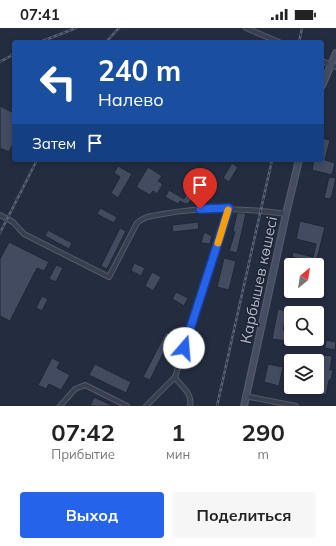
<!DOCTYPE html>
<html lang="ru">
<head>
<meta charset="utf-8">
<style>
	body { margin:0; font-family:Mulish,sans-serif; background:#f6f6f6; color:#222; height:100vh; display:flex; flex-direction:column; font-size:15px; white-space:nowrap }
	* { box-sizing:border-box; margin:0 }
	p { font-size:13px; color:#767676 }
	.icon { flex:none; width:22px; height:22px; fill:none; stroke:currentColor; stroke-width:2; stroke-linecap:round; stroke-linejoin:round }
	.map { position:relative; height:378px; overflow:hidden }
	.sheet { display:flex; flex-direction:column; background:#fff; flex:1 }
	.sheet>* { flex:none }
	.top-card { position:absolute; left:12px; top:12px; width:312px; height:122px; border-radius:4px; box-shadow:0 2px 6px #0003; background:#1a4fa0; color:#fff; overflow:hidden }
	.needle { width:26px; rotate:30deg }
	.tools { position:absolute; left:284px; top:230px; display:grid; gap:8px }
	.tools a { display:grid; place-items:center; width:40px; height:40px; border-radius:4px; background:#fff; box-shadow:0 2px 6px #0003; font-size:20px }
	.pin { position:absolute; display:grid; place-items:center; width:34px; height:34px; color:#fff; margin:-41px -17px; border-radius:50% 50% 50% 0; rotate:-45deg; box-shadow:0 0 4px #0007 }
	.pin .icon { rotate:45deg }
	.me { position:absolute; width:44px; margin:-22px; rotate:18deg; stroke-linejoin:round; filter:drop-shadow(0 0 3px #0008) }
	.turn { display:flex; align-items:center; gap:14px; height:84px; padding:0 20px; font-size:18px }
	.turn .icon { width:52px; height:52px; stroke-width:2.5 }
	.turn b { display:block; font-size:28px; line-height:34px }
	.then { display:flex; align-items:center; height:38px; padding:0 20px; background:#0003; gap:8px; font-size:15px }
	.eta { display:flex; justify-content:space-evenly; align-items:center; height:68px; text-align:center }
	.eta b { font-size:24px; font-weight:700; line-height:28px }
	.primary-button { display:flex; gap:8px; margin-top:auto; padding:8px 20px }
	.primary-button a { flex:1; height:46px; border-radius:4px; background:#2563eb; color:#fff; font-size:16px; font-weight:700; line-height:46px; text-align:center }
	.primary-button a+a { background:#f6f6f6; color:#222 }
	.status { display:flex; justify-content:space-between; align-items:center; height:28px; padding:0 20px; background:#fff; direction:ltr }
	.status svg { height:11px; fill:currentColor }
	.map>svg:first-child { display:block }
	.building { fill:#434b61; stroke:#1f2636 }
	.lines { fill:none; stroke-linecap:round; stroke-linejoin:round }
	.minor-casing { stroke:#535a6a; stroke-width:6 }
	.secondary-casing { stroke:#535a6a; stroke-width:8 }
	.minor { stroke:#383f4f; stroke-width:4 }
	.secondary { stroke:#464d62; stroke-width:5.5 }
	.rail-casing { stroke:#5a6276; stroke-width:2.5 }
	.rail { stroke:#1d2434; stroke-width:1; stroke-dasharray:3; stroke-linecap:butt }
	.route-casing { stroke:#184099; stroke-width:10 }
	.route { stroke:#2563eb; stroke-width:7 }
	.slow { stroke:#f59e0b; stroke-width:7 }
	.labels { text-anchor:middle; stroke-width:3; stroke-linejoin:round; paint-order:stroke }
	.street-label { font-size:15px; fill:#b4baca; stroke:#1d2434 }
</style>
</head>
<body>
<div class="status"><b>07:41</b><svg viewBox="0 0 49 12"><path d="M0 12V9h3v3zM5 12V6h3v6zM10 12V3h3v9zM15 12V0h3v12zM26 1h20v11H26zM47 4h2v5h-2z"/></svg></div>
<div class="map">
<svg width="336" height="378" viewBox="0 0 336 378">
	<rect width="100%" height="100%" fill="#242c3f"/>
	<path class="building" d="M0 78 14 85V114L9 124 0 120Z
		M322 110 330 112 325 132 335 135 332 147 312 142 314 132H322Z
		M232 135 238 139 229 154 223 150Z
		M118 138 132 146 118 170 111 165 120 149 114 145Z
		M148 139 162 148 158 153 163 156 157 166 153 163 150 167 136 159Z
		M329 149 336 150 331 171 324 170Z
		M187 154 192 157 194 154 200 157 189 175 186 176 180 173 178 176 165 169 169 162 184 171 190 160 185 157Z
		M100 180 117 189 114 195 97 186Z
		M237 185H246L237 225 229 223 235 204 233 203Z
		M300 193 325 199 316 235 292 229 293 224 313 229 316 216 296 211Z
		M198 194 199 201 173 204 172 197Z
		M120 200 126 203 107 241 101 238Z
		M48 202 72 215 69 221 45 208Z
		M204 204 212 208 210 216 201 215Z
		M9 214 49 234 44 243 37 240 10 293 0 288V231Z
		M224 230 236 233 229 262 217 259Z
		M134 235 145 240 141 248 131 243Z
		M56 237 63 240 56 254 49 251Z
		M152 244 161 249 153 263 145 258Z
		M176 264 188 270 184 278 172 271Z
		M42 268 48 271 42 283 36 280Z
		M278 281 287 283 283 302 291 304V311H296L294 314 272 311Z
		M166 304 172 307 150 352 143 349Z
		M326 312 336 314 335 322 325 320Z
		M324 327 332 328 330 342H333L331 352H329L326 367 315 364Z
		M52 330 60 334 57 340 70 347 61 362 49 356 46 361 38 357Z
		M95 336 131 354 126 365 89 347Z
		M268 336 283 339 279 358 264 354Z
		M94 369 113 378H90Z"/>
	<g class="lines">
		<g class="minor-casing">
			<path id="minor" d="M246 0 279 14
				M322 33 336 39
				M0 187 13 194 24 206 109 249 137 195C144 188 153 188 163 186 204 178 244 180 286 186
				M245 368 296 378
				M60 378 75 361 85 357 127 378
				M146 378 175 349
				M190 378C193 365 181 359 175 349L229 180"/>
		</g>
		<g class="secondary-casing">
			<path id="secondary" d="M322 58 336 25
				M244 378 286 186 299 132"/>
		</g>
		<use href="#minor" class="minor"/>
		<use href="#secondary" class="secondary"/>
		<g class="rail-casing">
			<path id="rail" d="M40 14 76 0
				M106 14 119 0
				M299 14 302 0
				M0 34 14 26
				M0 205 37 132
				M217 378 272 132"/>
		</g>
		<use href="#rail" class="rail"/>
	</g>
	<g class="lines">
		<g class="route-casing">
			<path id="route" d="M184 320 229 180 200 181"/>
		</g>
		<use href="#route" class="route"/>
		<path class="slow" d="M218 215 228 182"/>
	</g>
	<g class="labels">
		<g class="street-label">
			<text transform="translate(259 252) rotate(-78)" y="5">Карбышев көшесі</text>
		</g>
	</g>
</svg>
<div class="tools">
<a><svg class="needle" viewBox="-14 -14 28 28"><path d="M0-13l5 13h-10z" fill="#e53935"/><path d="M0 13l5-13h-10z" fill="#767676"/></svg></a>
<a><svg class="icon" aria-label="search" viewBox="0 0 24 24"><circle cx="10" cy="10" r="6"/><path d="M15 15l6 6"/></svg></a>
<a><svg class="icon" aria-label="layers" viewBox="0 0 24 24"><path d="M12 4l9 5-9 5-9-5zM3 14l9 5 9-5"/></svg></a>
</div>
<div class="pin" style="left:200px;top:181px;background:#d93025"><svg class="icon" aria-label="arrive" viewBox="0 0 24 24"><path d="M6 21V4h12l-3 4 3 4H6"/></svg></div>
<svg class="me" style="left:184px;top:320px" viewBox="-20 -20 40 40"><circle r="19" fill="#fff"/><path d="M0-13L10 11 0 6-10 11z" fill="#2563eb"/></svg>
<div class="top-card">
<div class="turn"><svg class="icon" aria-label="left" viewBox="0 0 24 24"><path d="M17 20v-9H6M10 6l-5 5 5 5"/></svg><div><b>240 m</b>Налево</div></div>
<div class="then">Затем<svg class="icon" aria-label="arrive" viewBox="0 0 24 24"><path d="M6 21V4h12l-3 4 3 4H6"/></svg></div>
</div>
</div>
<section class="sheet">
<div class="eta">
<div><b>07:42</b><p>Прибытие</p></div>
<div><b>1</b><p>мин</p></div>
<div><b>290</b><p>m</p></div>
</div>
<div class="primary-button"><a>Выход</a><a>Поделиться</a></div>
</section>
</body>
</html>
